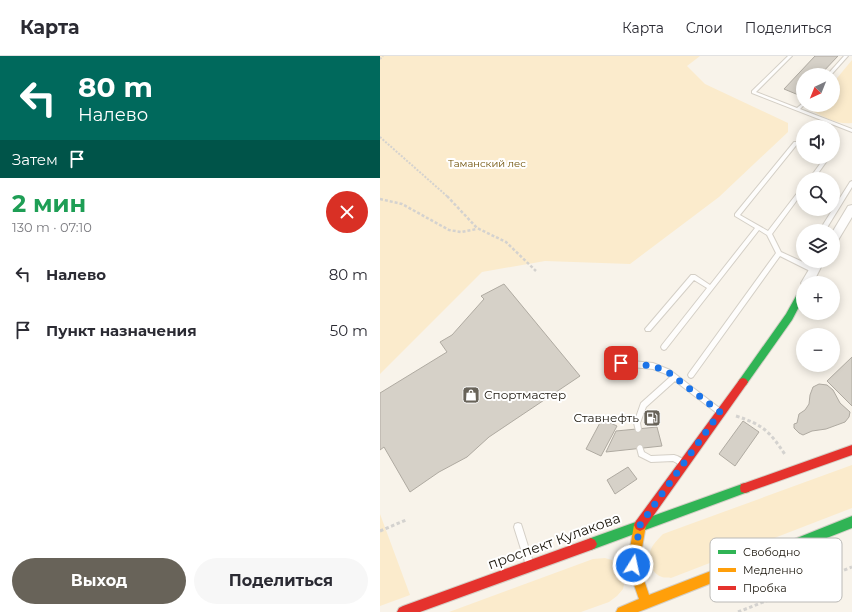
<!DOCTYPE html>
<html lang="ru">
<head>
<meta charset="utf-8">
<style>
	body { margin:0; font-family:Montserrat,sans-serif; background:#f7f7f7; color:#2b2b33; height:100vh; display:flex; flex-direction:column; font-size:15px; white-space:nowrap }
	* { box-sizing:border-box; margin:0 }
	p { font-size:13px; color:#7c7c81 }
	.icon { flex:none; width:22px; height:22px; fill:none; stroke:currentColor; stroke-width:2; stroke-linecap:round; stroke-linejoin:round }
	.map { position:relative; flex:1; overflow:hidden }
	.panel { display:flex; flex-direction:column; background:#fff; width:380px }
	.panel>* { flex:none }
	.hud { background:#00695c; color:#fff; overflow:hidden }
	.needle { width:26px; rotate:223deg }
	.buttons { position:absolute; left:416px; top:12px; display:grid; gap:8px }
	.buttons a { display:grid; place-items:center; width:44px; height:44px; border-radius:50%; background:#fff; box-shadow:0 2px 10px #0003; font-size:20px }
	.pin { position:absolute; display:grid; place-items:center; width:34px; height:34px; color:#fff; margin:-17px; border-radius:8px; box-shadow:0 2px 6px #0006 }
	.me { position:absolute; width:44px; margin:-22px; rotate:10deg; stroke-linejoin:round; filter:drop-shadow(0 0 3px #0008) }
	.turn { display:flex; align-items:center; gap:14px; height:84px; padding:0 12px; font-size:18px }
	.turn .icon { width:52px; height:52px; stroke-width:2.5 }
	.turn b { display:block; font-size:28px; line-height:34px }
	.then { display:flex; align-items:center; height:38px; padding:0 12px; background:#0003; gap:8px; font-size:15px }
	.round { display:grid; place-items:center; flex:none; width:42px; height:42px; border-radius:21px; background:#f7f7f7 }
	.overview { display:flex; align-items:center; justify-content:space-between; height:68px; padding:0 12px }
	h1 { font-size:24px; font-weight:700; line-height:30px; color:#1e9e55 }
	.action { display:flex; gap:8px; margin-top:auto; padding:8px 12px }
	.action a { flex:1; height:46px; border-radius:24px; background:#686359; color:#fff; font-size:16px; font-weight:700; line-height:46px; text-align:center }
	.action a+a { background:#f7f7f7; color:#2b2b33 }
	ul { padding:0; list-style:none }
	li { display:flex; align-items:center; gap:12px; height:56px; padding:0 12px }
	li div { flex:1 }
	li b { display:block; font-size:15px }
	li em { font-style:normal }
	header { display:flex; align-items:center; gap:24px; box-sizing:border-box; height:56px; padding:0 20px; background:#fff; border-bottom:1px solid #e1e1e2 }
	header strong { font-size:19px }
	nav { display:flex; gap:22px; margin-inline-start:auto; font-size:14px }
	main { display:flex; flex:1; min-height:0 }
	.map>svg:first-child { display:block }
	.green { fill:#fbebcc }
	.building { fill:#d6d1c8; stroke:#afaaa1 }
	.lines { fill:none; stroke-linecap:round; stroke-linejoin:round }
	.lane-casing { stroke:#d4cfc6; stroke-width:2 }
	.street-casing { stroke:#d4cfc6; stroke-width:2 }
	.fast-casing { stroke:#d4cfc6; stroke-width:2 }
	.slow-casing { stroke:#d4cfc6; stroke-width:2 }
	.jam-casing { stroke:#d4cfc6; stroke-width:2 }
	.path-far2 { stroke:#d4d2cf; stroke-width:2; stroke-dasharray:2 1.5; stroke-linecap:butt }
	.path-far1 { stroke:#d4d2cf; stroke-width:2.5; stroke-dasharray:3 2; stroke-linecap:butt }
	.path { stroke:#d4d2cf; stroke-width:3; stroke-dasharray:3.5 2.5; stroke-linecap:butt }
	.lane { fill:#fefdfc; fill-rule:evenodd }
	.street { fill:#fefdfc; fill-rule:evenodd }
	.fast { fill:#30b455; fill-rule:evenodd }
	.slow { fill:#ff9f0a; fill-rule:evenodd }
	.jam { fill:#e5322d; fill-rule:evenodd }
	.route { stroke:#1a73e8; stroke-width:7; stroke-dasharray:0 12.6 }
	.labels { text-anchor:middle; stroke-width:4; stroke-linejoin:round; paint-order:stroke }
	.far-park-label { font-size:10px; fill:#6f5106; stroke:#fff }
	.poi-label { font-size:12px; fill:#1a150b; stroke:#fff; text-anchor:start }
	.near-street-label { font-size:14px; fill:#1a150b; stroke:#fff }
	.key { fill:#fff; stroke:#bab9b6; stroke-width:1 }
	.key-label { font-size:11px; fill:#1a150b }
</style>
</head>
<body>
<header>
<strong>Карта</strong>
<nav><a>Карта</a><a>Слои</a><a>Поделиться</a></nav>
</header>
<main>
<section class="panel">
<div class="hud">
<div class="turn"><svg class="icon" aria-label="left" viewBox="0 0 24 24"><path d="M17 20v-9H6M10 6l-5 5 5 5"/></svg><div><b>80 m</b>Налево</div></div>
<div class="then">Затем<svg class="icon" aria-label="arrive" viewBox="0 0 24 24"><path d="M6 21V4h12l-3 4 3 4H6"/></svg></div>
</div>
<div class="overview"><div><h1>2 мин</h1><p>130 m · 07:10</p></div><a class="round" style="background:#d93025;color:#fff"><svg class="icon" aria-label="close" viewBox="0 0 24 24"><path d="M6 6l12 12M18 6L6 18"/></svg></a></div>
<ul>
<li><svg class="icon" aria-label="left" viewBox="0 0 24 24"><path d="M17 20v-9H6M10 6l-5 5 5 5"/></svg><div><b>Налево</b></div><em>80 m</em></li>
<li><svg class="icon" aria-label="arrive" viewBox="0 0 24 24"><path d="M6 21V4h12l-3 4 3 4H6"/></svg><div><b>Пункт назначения</b></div><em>50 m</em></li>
</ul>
<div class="action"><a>Выход</a><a>Поделиться</a></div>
</section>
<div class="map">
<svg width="472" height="556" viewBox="0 0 472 556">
	<rect width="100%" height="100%" fill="#f8f3ea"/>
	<path class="green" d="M0 0H320L307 10 325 28 408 67V76L339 141 250 208 165 205 102 216 0 318Z
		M472 4V67C458 69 444 61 432 55L436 49H453V27Z
		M472 409V452L291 522C289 521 284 522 282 521 268 516 266 498 274 488 277 484 280 481 283 478Z
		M0 458 30 539 0 550Z
		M225 502 235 505 242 513 245 524 243 533 237 540 229 546 201 556H69L213 503Z"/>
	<path class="building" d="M435 0H458L440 19H423V38L421 40 404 33Z
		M124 228 200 320 109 381 87 401 59 416 30 436 4 391 0 394V337L67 296 60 286 72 279 104 243 101 240Z
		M472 301V350L447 325Z
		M439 328 447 329 453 334 460 347 470 356 469 361 465 366 446 373 432 375 423 379 419 377 414 372V368L417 367 419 358 425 354 429 348 430 339 433 331Z
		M222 363 237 370 221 400 206 393Z
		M363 365 379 376 355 410 339 398Z
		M277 371 282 390 226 396 236 375Z
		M248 411 257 423 235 438 227 424Z"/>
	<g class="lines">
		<g class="lane-casing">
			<path id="lane" d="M408 0H412L376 36 417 52 423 47V49H424L420 53 472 73V76L372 37V35Z
				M464 0H468L451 19H447Z
				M414 86H416L418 87 360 159 388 175 421 132 423 131V136L392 178 401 196 436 212 437 214 434 216H432L400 200 313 321 311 322 309 321 308 319 309 317 396 197 387 179 379 174 286 293 284 294 282 293 281 291 282 289 327 232 314 224 270 275H266L265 273 311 219H315L330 229 375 172 355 160V158Z
				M445 101H449V102L434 123H429Z
				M472 125V131L445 175H439L470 126Z
				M241 304 273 307 290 314 342 354 343 356 342 358 340 359 338 358 295 325 266 351 260 367 261 373 260 375 258 376 256 375 254 367 261 347 290 321 286 318 273 313 241 310 234 312 232 311 231 309 232 307Z
				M260 389 262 390 264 396 271 400 294 399C298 400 304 403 306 407L304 409 302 410 293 405 271 406 259 400 257 392 258 390Z
				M138 467 141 468 142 471 153 506 152 509 149 510 146 509 145 506 134 471 135 468Z"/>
		</g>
		<g class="street-casing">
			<path id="street" d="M472 149V161L457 186 453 187V175L468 150Z
				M434 205H444L433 227H423V230L421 227Z"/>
		</g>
		<g class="fast-casing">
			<path id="fast" d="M423 232V243L412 264 366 329 363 330 360 329 358 326 360 323 406 258 420 233Z
				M365 427 369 428 370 432 369 436 365 437 211 494 207 492 205 488 207 484 211 482Z
				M472 460V472L401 500 397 498 395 494 397 490Z"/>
		</g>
		<g class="slow-casing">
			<path id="slow" d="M260 463 264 465 266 469 259 509 269 539 401 488 405 490 407 494 405 498 266 553 258 556H236L238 552 259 543 247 509 254 469 256 465Z"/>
		</g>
		<g class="jam-casing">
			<path id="jam" d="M363 322 366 323 368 326 366 329 264 473 260 475 256 473 254 469 256 465 360 323Z
				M472 389V399L365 437 361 436 360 432 361 428 365 427Z
				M211 482 215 484 217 488 215 492 211 494 40 556H17L19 552 23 550Z"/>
		</g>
		<path class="path-far2" d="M0 3 3 0
			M0 81 68 141"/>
		<path class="path-far1" d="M67 140 97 172 126 186 156 215
			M0 143 22 148 69 174 81 176 97 173"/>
		<path class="path" d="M356 360C384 369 390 376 406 400
			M0 475 26 464
			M358 556 472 511"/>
		<use href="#lane" class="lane"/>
		<use href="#street" class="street"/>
		<use href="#fast" class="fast"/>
		<use href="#slow" class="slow"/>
		<use href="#jam" class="jam"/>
	</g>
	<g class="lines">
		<path class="route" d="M241 307 273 310 288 316 340 356 260 469 253 509"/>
	</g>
	<defs>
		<g id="shop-square" transform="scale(0.9)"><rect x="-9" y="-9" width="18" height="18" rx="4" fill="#686359" stroke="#fff"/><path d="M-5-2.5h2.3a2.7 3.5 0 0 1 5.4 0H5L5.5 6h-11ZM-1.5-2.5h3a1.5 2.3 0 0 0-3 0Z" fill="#fff"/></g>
		<g id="fuel-square" transform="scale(0.9)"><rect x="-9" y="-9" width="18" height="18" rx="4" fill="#686359" stroke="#fff"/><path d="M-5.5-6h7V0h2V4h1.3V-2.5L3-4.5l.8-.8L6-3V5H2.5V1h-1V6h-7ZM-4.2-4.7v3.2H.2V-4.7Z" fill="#fff"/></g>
	</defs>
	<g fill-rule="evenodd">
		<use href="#shop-square" x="91" y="339"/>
		<use href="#fuel-square" x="272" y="362"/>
	</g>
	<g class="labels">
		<g class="far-park-label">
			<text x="107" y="111">Таманский лес</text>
		</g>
		<g class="poi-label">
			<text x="104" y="343">Спортмастер</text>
			<text x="259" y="366" text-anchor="end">Ставнефть</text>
		</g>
		<g class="near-street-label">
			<text transform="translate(174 485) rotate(-20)" y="5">проспект Кулакова</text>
		</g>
	</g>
	<rect x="330" y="482" width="132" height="64" rx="6" class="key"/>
	<rect x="338" y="494" width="18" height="4" fill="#30b455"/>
	<rect x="338" y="512" width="18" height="4" fill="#ff9f0a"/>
	<rect x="338" y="530" width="18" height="4" fill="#e5322d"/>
	<g class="key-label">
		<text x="363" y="500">Свободно</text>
		<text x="363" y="518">Медленно</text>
		<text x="363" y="536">Пробка</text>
	</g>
</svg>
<div class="buttons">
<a><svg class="needle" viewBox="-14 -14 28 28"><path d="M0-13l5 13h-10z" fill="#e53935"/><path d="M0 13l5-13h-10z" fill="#7c7c81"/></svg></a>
<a><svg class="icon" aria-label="sound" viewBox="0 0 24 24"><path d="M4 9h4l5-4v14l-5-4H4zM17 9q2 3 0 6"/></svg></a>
<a><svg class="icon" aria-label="search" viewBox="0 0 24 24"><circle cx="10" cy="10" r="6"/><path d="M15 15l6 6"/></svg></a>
<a><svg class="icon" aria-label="layers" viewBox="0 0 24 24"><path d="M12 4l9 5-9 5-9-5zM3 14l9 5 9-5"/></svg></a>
<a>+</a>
<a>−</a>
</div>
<div class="pin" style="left:241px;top:307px;background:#d93025"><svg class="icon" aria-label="arrive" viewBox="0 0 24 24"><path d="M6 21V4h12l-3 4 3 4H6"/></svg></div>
<svg class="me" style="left:253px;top:509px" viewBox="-20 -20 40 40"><circle r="17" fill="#1a73e8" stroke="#fff" stroke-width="3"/><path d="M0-11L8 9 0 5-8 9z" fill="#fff"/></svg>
</div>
</main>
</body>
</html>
